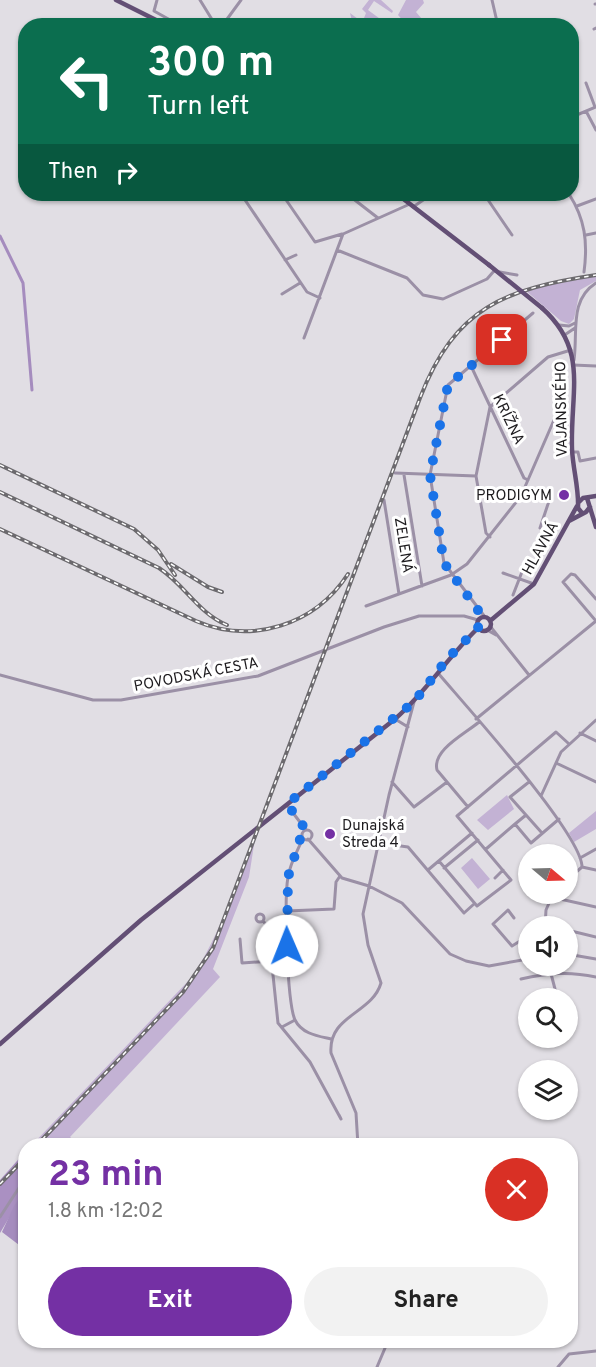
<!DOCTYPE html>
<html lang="en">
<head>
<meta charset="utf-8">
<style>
	body { margin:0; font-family:Overpass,sans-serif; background:#f2f2f2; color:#222; height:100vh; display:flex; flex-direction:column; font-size:22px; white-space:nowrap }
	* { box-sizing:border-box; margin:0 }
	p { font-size:20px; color:#767676 }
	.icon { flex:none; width:33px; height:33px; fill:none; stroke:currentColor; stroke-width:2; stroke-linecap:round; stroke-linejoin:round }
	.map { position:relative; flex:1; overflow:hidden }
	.side { position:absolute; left:18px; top:1138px; width:560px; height:210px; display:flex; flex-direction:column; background:#fff; border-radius:24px; box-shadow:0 2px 4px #0004 }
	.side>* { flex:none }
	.guide { position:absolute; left:18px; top:18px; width:561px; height:183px; border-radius:24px; box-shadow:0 2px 4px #0004; background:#0b6e4f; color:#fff; overflow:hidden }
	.needle { width:39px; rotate:109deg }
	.tools { position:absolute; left:518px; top:844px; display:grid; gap:12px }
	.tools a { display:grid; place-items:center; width:60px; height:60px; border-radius:50%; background:#fff; box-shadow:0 2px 4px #0004; font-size:30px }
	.pin { position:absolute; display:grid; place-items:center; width:51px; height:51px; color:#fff; margin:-26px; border-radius:12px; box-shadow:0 3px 9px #0006 }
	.me { position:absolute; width:66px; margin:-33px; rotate:359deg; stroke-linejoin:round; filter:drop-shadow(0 0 4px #0008) }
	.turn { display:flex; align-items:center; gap:21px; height:126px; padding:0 30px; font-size:27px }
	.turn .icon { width:78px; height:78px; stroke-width:2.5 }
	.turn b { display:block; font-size:42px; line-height:51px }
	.then { display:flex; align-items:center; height:57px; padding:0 30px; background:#0003; gap:12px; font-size:22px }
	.round { display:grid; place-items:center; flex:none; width:63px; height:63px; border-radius:32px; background:#f2f2f2 }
	.headline { display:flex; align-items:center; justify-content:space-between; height:102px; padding:0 30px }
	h1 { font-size:36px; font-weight:700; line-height:45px; color:#7430a4 }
	.primary-button { display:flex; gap:12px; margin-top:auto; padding:12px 30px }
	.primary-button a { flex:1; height:69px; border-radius:36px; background:#7430a4; color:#fff; font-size:24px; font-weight:700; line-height:69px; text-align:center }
	.primary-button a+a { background:#f2f2f2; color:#222 }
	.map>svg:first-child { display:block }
	.green { fill:#c3b2d4 }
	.forest { fill:#aa90c2 }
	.water { fill:#a58cbe }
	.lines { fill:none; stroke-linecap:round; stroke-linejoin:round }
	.canal { stroke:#a58cbe; stroke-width:3 }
	.minor { stroke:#9b90a6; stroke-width:3 }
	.major { stroke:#634f75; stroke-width:4.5 }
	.rail-casing { stroke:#6c6a6e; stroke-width:4 }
	.rail { stroke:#fff; stroke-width:1.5; stroke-dasharray:4.5; stroke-linecap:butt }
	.major-bridge { stroke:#634f75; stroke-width:4.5 }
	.route { stroke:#1a73e8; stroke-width:10; stroke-dasharray:0 18 }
	.poi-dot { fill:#7430a4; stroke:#fff; stroke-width:2 }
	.labels { text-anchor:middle; stroke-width:6; stroke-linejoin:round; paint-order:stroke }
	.street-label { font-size:15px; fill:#1d1b1e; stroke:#fff }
	.poi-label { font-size:15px; fill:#1d1b1e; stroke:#fff; text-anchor:end }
</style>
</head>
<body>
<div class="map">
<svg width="596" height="1367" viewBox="0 0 596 1367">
	<rect width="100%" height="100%" fill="#e1dee4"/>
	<path class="green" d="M369 0H381L393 11 392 13 374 1 368 10 387 24 353 25 350 13 358 19 364 18 366 13 362 9Z
		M406 0H423L424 3 416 12 427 25H407L398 15Z
		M596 276V281L580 290 574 319 569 324 561 321 525 290Z
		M507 795 514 809 488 830 477 820Z
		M596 811V829L574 842 569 833Z
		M256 832 249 877 213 969 220 977 70 1137 80 1146H73L66 1139 56 1146H50L47 1139 31 1146 192 977C221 933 237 881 256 832Z
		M472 858 490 879 478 889 461 868Z"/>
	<path class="forest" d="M25 1152V1191L0 1233V1180Z"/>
	<path class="water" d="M25 1191 26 1246 23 1248 2 1232 14 1206Z"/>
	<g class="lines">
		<path class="canal" d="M0 236 23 283 32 390"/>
		<path class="minor" d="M157 0 154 11 181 26
			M200 0 216 26
			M492 0 498 26
			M595 4H596
			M207 26H215
			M222 26 241 0
			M594 29 596 28
			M586 83 595 107
			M586 111 596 130
			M572 117 596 107
			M241 194 307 292 320 298
			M282 194 315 242 342 234
			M347 194 378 218
			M484 194 512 235
			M569 194C585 219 588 242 584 272
			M577 206 596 199
			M413 207 432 194
			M586 235 596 233
			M337 250 407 278 423 295 443 299 487 279 494 271 517 275
			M285 260 296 255
			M282 294 300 283
			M559 325 569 326 575 323
			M566 334 575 328
			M304 338 343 234 410 204
			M574 360C578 332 569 300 596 283
			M573 365 596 366
			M471 366 524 478 528 480
			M572 452H578L580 461 596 458
			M395 473 476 476
			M404 475 422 586
			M523 491 549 501 540 528
			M384 500 399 594
			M490 537 486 533 476 476 490 407 548 357 571 350
			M503 573 534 584
			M513 595 527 559
			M366 606 451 575 467 564 521 496 567 390
			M485 617 444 563 430 475 448 385 533 313
			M596 621 563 582 571 574 575 575 596 599
			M490 626 529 675
			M487 630 496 635
			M438 673C465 705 582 834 582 867
			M0 675 93 700H121L258 676 384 627 419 616H464L478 620
			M395 719 408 727
			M476 719 596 621
			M580 733 596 741
			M556 763 596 782
			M392 782 414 807 447 782
			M529 782 510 797 542 833
			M541 796 561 752 596 720
			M287 805 306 830
			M468 807 437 770C432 750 465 734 479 722
			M515 824 526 815
			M302 835a5 5 0 1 1 10 0a5 5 0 1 1-10 0Z
			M303 838C298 850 290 863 288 877 284 899 287 1002 295 1020 302 1034 318 1036 331 1039
			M308 839 342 878 369 886 402 903 450 954 466 961 489 966 528 959
			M379 843 408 847 464 913 474 904
			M486 849 515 824 531 843 559 819
			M580 858 596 849
			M439 861 477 906 511 880 457 816 556 732 568 743
			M582 867 596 870
			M444 868 478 840
			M428 870 472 833
			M495 878 503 870
			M567 880 582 867
			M551 897 596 907
			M287 911 334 909 336 882 340 876
			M256 918a4 4 0 1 1 8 0a4 4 0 1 1-8 0Z
			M514 918 508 910 493 924 512 946 528 936
			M263 921 268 927 278 1023 310 1062 341 1119 339 1115
			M545 927 546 910 553 894
			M567 930 596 937
			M240 939 242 963 288 960
			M567 954 596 959
			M549 966 555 989 561 999
			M521 979C548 973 569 971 596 977
			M282 1027 295 1020
			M47 1146 50 1143
			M358 1146 356 1113 331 1053C328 1015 372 1014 381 983L368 945 363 914 389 795 414 702
			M0 1217 26 1177
			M377 1367 388 1341
			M558 1367 569 1354 596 1351"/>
		<path class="major" d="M116 0 168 26
			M397 194 489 265
			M542 308C589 350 570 392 572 449 573 470 579 488 578 508L582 513
			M587 498 596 527
			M579 502 583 498 596 496
			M569 521 586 512 590 507
			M477 624a7 7 0 1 1 14 0a7 7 0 1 1-14 0Z
			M490 621 534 584 577 506
			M0 1044 141 920 395 719C426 692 448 657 478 628"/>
		<g class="rail-casing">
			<path id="rail" d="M0 465 134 529 158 550 175 575
				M0 492 159 568C185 585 198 613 227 625
				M0 529 196 621C252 645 315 625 348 574
				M171 564 208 587 222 592
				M36 1146 183 992 213 948 420 398C455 307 505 289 596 275
				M0 1184 26 1157"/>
		</g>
		<use href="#rail" class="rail"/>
		<path class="major-bridge" d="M489 265 542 308"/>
	</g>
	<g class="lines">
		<path class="route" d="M287 946 288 877 302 833 306 830 287 804 414 702 448 658 478 628 480 613 444 563 430 475 448 385 502 340"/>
	</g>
	<g class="poi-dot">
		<circle cx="564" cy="495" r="6"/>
		<circle cx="330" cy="834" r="6"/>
	</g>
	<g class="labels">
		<g class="street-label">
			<text transform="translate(561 409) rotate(-91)" y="5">VAJANSKÉHO</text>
			<text transform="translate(509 419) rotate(64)" y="5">KRÍŽNA</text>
			<text transform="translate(404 545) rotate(81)" y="5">ZELENÁ</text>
			<text transform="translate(540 548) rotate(-61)" y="5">HLAVNÁ</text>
			<text transform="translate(196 674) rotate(-11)" y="5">POVODSKÁ CESTA</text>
		</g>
		<g class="poi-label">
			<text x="552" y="500">PRODIGYM</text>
			<text x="342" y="830" text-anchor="start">Dunajská<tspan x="342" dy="17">Streda 4</tspan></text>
		</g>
	</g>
</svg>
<div class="tools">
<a><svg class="needle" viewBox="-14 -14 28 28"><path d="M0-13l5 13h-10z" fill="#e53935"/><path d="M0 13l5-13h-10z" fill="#767676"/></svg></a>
<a><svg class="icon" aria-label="sound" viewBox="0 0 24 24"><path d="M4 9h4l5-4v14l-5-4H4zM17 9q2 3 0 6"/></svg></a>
<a><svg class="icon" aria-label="search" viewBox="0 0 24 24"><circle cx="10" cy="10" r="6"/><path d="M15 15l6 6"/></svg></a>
<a><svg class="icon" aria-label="layers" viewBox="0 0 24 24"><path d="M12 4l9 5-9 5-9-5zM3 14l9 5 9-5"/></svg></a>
</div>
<div class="pin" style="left:502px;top:340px;background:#d93025"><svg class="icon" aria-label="arrive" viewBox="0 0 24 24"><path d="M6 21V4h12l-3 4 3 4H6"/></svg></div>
<svg class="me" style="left:287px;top:946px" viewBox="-20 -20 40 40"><circle r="19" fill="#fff"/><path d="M0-13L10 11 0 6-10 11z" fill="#1a73e8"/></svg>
<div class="guide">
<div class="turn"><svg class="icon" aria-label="left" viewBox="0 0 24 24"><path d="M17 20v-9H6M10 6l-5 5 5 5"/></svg><div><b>300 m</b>Turn left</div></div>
<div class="then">Then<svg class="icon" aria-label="right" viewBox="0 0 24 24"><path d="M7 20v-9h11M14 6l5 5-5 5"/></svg></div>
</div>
<section class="side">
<div class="headline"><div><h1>23 min</h1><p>1.8 km · 12:02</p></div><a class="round" style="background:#d93025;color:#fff"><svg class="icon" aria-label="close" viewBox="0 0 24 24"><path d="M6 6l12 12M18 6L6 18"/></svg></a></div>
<div class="primary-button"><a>Exit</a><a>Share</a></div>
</section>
</div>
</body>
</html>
